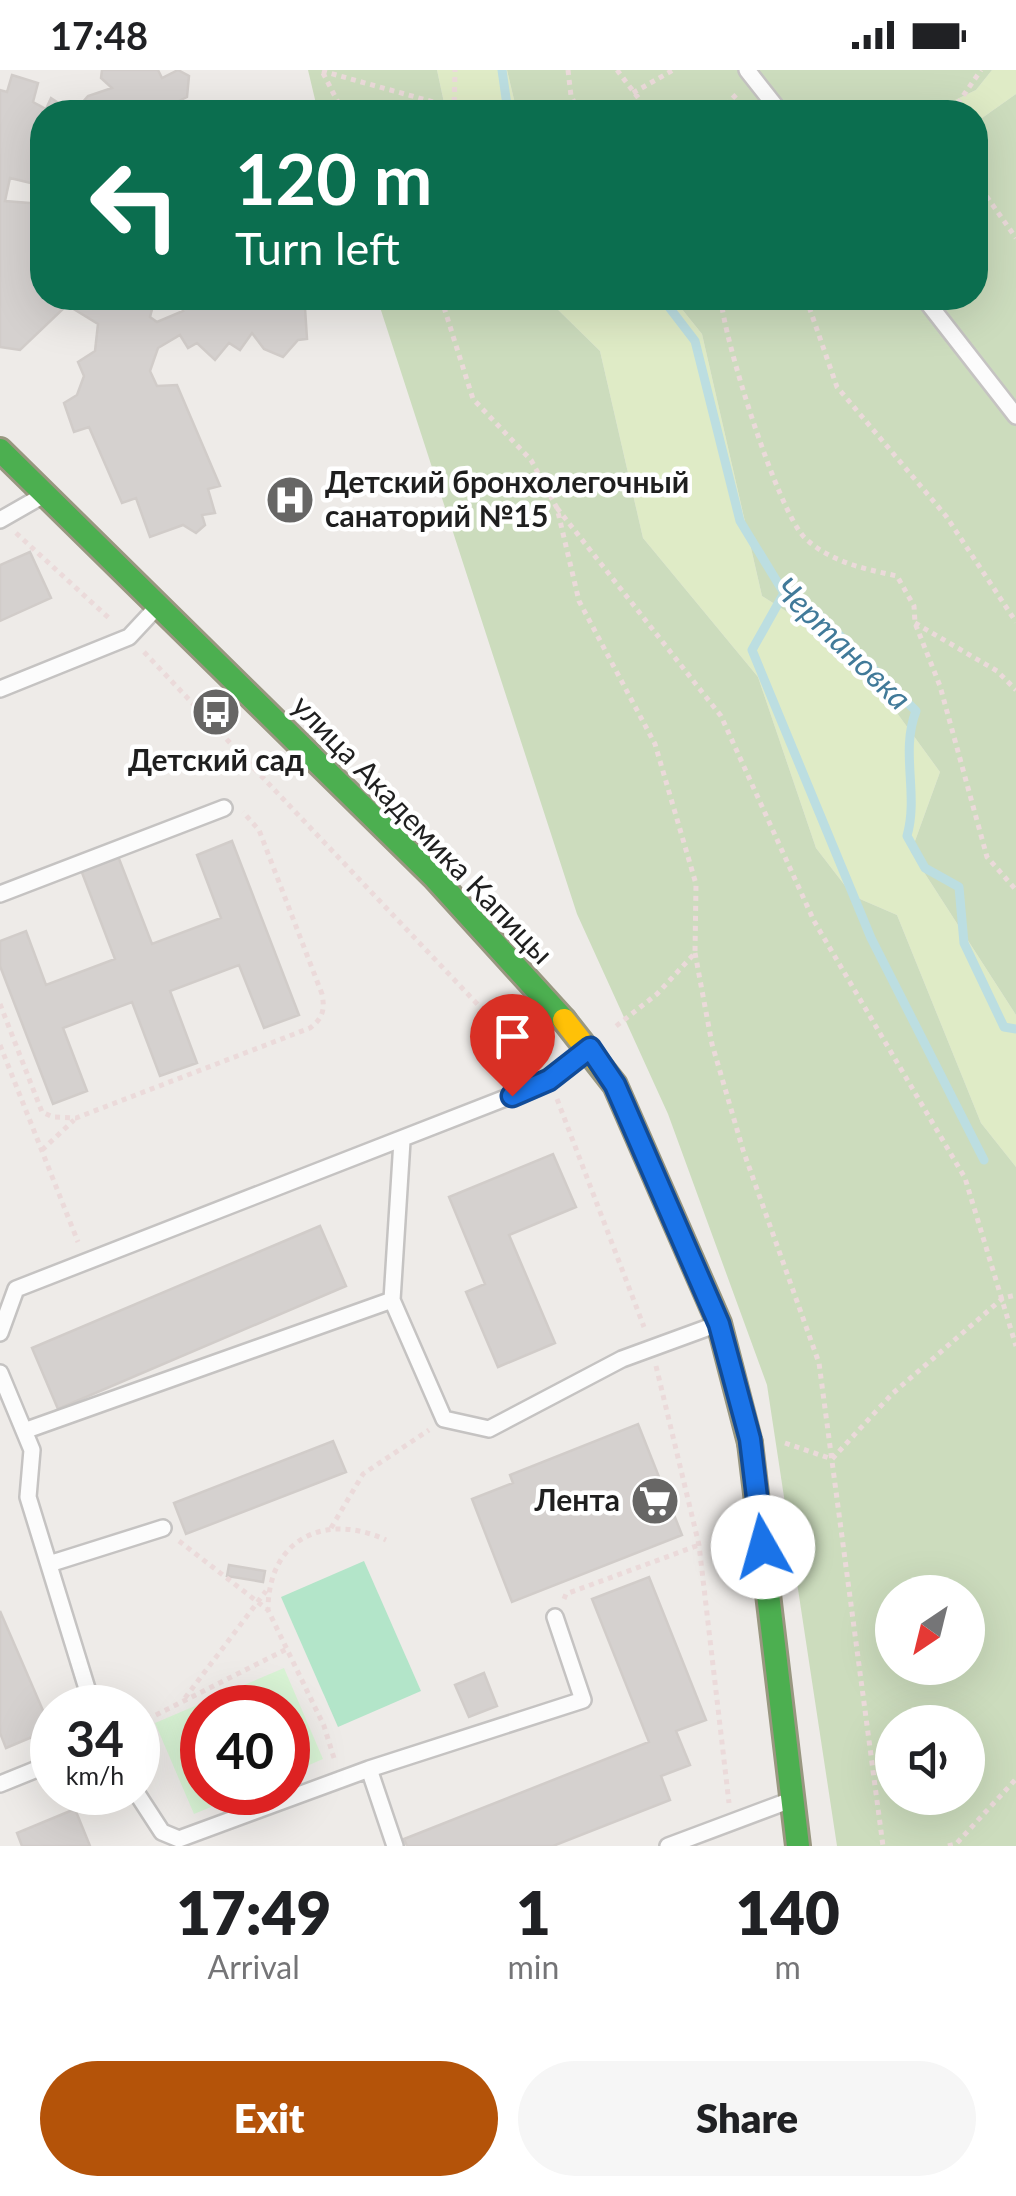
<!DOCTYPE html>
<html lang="en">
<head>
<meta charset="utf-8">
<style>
	body { margin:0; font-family:Lato,sans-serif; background:#f6f6f6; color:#202124; height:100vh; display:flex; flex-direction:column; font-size:38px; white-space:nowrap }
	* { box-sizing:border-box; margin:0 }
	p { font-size:32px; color:#757577 }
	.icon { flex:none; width:55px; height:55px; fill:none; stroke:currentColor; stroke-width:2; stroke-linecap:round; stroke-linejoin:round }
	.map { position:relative; height:1776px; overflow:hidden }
	.drawer { display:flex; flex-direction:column; background:#fff; flex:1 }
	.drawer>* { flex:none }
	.hud { position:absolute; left:30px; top:30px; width:958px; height:210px; border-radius:40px; box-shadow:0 10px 40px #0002; background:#0b6e4f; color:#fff; overflow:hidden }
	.needle { width:65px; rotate:215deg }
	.fabs { position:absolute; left:875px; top:1505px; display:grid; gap:20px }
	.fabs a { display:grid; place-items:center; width:110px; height:110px; border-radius:50%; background:#fff; box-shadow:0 10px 40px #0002; font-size:50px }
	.speed { position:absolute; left:30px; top:1615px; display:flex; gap:20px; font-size:50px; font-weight:700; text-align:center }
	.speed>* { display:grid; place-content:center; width:130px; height:130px; border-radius:50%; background:#fff; box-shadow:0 10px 40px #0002; line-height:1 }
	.speed small { font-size:25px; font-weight:400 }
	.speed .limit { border:15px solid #d22; background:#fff; color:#111 }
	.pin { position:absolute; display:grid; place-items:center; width:85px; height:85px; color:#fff; margin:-102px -42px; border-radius:50% 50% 50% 0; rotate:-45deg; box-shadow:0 0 10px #0007 }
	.pin .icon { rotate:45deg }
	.me { position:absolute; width:110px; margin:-55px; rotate:353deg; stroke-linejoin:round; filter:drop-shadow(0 0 8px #0008) }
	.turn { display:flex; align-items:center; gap:35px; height:210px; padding:0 40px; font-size:45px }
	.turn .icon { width:130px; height:130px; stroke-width:2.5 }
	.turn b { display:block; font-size:70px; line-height:85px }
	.eta { display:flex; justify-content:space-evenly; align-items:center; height:170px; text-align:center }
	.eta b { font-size:60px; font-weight:800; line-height:70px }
	.action { display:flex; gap:20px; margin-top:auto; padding:20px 40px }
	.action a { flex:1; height:115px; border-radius:60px; background:#b45309; color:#fff; font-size:40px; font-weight:800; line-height:115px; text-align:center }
	.action a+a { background:#f6f6f6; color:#202124 }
	.status { display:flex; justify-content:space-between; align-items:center; height:70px; padding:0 50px; background:#fff; direction:ltr }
	.status svg { height:28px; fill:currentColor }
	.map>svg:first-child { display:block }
	.grass { fill:#dfebc6 }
	.forest { fill:#ccdcbd; fill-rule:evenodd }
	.park { fill:#d8f3d4 }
	.pitch { fill:#b3e5c9 }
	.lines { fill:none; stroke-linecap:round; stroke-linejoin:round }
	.stream { stroke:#bcdee1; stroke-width:9 }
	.building { fill:#d5d1cf; stroke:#d1ccc9; stroke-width:2.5 }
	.lane-casing { stroke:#c5c3c2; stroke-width:20 }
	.fast-casing { stroke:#999780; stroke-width:28 }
	.slow-casing { stroke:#999780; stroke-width:28 }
	.path { stroke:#ebdada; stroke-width:5; stroke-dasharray:5 5; stroke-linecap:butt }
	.lane { stroke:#fcfcfc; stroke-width:15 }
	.fast { stroke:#4caf50; stroke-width:22 }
	.slow { stroke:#ffc107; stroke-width:22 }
	.route-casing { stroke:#114b97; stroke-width:25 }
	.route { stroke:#1a73e8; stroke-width:18 }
	.labels { text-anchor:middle; stroke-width:9; stroke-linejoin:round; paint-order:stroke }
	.poi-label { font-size:30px; font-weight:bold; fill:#1f1f1f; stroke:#fff; text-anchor:start }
	.street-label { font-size:30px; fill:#1f1f1f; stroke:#fff }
	.water-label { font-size:32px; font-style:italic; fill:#417a99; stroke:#fff }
</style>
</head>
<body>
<div class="status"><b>17:48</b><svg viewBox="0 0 49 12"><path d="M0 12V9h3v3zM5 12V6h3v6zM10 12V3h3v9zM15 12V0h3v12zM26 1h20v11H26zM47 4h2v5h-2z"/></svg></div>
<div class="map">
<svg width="1016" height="1776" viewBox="0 0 1016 1776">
	<rect width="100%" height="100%" fill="#eeebe8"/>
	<path class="grass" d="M437 0H507L517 42H446Z
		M992 0H1016V24L975 53V42H956L953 31 976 20Z
		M546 228H673L702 264 762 526 854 584 940 702 911 782 1016 945V1097L981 1053 897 845 853 826 816 778 758 607 643 468 600 281Z"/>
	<path class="forest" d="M308 0H437L446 42H318Z
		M507 0H992L976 20 953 31 956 42H517Z
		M1016 24V945L911 782 940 702 854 584 762 526 702 264 673 228H975V53Z
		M377 228H546L600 281 643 468 758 607 816 778 853 826 897 845 981 1053 1016 1097V1776H837L767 1315 668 1044 577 844ZM892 1522H968V1598H892ZM892 1652H968V1728H892Z"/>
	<path class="park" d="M284 1598 323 1689 288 1704V1638H202V1722L245 1723 194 1744 155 1653Z"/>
	<path class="pitch" d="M364 1491 421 1621 338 1657 281 1527Z"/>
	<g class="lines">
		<path class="stream" d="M502 0 508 42
			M662 228 695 271 740 451 784 523 818 544 916 641C900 682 919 724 907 766L925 798 959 817 964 873 1004 957 1016 959
			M784 523 752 580 871 868 984 1090"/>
	</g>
	<path class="building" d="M102 0H158L162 8 178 0 189 6 187 27 171 35 175 42H74L88 26 112 18 101 8Z
		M12 5 38 13 33 32 46 39 51 28 72 42H42V67H37L32 92 41 99 31 113 10 108 5 131 42 134V228H155L150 247 157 252 183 241 178 228H268L271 232 292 228 305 238 307 269 298 270 283 287 264 279 252 263 240 280 229 273 215 290 197 273 188 278 180 265 158 278 150 301 157 316 177 315 220 416 208 419 215 443 202 445 205 455 196 463 183 455 150 467 136 428 122 433 89 357 74 362 64 333 77 325 84 306 78 292 95 281 98 254 67 235 20 280 0 277V20L7 22Z
		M30 482 51 528 0 551V495Z
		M232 771 299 945 264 958 239 895 170 921 197 993 160 1006 132 932 63 958 87 1021 53 1034 0 896V871L26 861 46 915 115 889 81 800 118 786 152 874 221 848 197 785Z
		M553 1084 576 1137 509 1165 555 1273 498 1297 466 1222 485 1214 449 1127Z
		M320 1156 346 1216 58 1339 32 1278Z
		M638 1354 682 1465 512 1532 472 1429 513 1413 510 1405Z
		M333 1371 346 1402 186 1464 174 1433Z
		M229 1495 265 1501 263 1512 227 1506Z
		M649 1507 706 1650 676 1661 690 1695 661 1706 670 1730 553 1776H407L404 1769 649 1672 592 1529Z
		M0 1541 51 1659 6 1678 0 1663Z
		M484 1603 497 1636 469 1647 455 1615Z
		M75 1739 90 1776H22L17 1763Z"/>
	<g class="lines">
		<g class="lane-casing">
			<path id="lane" d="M747 0 780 42
				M924 228 1016 346
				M0 450 42 426
				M0 619 129 567 157 537
				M0 824 224 738
				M392 1230 444 1349 489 1359 622 1289 715 1255
				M0 1263 16 1219 549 1011 590 979
				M0 1303 32 1380 28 1427 93 1638
				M24 1361 392 1230 402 1071
				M49 1494 163 1458
				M0 1714 52 1693
				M136 1722 162 1762 179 1769 369 1699
				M395 1776 369 1699 583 1630 555 1547
				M668 1776 791 1730"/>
		</g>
		<g class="fast-casing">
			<path id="fast" d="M0 380 435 808 564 950
				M750 1373 798 1776"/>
		</g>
		<g class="slow-casing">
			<path id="slow" d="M564 950 615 1015 719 1253 750 1373"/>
		</g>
		<path class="path" d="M568 0 571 26 579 42
			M617 0 649 42
			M322 1 455 38
			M323 3 343 42
			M633 23 673 0
			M454 42 455 0
			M718 42 738 23
			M952 42 981 0
			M975 110 1016 168
			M441 228 473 329 531 390 557 438 579 531 655 674 696 814 695 883 657 924 615 957
			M721 228C723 267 778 442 805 468 830 492 865 499 897 506L914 536 915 553 940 616 987 787 1016 820
			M806 228 837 317 946 446 1016 552
			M557 438 721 646 814 851 965 1108 1016 1276
			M16 463 111 550
			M915 553 997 601 1016 620
			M144 582 535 995
			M695 883 712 974 743 1080 819 1293 883 1776
			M0 934 42 1042 53 1047 76 1048 310 958C323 948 325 940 322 924L259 760 243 742
			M0 975 78 1172
			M557 1029 644 1257
			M42 1080 74 1050
			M656 1296 699 1475 729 1733
			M785 1373 832 1389 892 1324 1003 1228 1016 1225
			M331 1458 363 1404 429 1360
			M179 1471 268 1540
			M564 1529 566 1524 699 1475
			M185 1628 266 1521
			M138 1654 287 1579
			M334 1688 324 1656 268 1540C268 1468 326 1442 386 1470
			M948 1776 956 1774 1016 1709"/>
		<use href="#lane" class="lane"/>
		<use href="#fast" class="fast"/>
		<use href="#slow" class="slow"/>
	</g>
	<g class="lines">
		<g class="route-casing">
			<path id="route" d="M512 1026 549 1010 590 978 615 1015 719 1254 750 1369 763 1477"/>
		</g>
		<use href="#route" class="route"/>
	</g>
	<defs>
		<g id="hospital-disc" transform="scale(2.5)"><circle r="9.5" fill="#676665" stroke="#fff"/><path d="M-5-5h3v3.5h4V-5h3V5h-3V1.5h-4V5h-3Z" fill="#fff"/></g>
		<g id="bus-disc" transform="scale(2.5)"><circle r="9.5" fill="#676665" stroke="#fff"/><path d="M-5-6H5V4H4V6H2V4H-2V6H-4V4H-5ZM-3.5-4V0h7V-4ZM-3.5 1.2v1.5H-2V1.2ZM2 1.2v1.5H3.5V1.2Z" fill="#fff"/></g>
		<g id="supermarket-disc" transform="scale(2.5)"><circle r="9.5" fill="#676665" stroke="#fff"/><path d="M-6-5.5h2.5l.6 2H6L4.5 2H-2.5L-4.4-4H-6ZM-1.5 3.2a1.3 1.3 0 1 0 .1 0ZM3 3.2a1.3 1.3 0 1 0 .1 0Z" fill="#fff"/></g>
	</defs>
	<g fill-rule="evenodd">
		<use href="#hospital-disc" x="290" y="430"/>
		<use href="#bus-disc" x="216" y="642"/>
		<use href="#supermarket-disc" x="655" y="1431"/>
	</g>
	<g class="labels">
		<g class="poi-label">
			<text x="325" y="423">Детский бронхолегочный<tspan x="325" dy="34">санаторий №15</tspan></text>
			<text x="216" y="701" text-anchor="middle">Детский сад</text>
			<text x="620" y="1441" text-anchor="end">Лента</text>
		</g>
		<g class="street-label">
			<text transform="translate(422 760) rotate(46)" y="10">улица Академика Капицы</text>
		</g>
		<g class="water-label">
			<text transform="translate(843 574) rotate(44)" y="11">Чертановка</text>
		</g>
	</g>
</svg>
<div class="fabs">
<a><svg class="needle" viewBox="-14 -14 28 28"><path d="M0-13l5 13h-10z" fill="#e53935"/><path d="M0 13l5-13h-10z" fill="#757577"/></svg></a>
<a><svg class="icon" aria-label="sound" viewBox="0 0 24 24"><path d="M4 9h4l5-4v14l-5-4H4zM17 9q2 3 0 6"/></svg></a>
</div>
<div class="speed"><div>34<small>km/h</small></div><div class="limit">40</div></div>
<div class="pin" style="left:512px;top:1026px;background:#d93025"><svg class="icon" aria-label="arrive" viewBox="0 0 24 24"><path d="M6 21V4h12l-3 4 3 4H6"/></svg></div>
<svg class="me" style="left:763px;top:1477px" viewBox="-20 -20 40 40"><circle r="19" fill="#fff"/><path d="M0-13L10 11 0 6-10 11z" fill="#1a73e8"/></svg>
<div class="hud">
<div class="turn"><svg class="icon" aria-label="left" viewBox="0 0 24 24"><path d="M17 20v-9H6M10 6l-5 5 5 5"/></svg><div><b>120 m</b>Turn left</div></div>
</div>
</div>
<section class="drawer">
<div class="eta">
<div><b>17:49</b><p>Arrival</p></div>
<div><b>1</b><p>min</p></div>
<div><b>140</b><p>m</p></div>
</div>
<div class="action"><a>Exit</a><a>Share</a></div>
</section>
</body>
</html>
